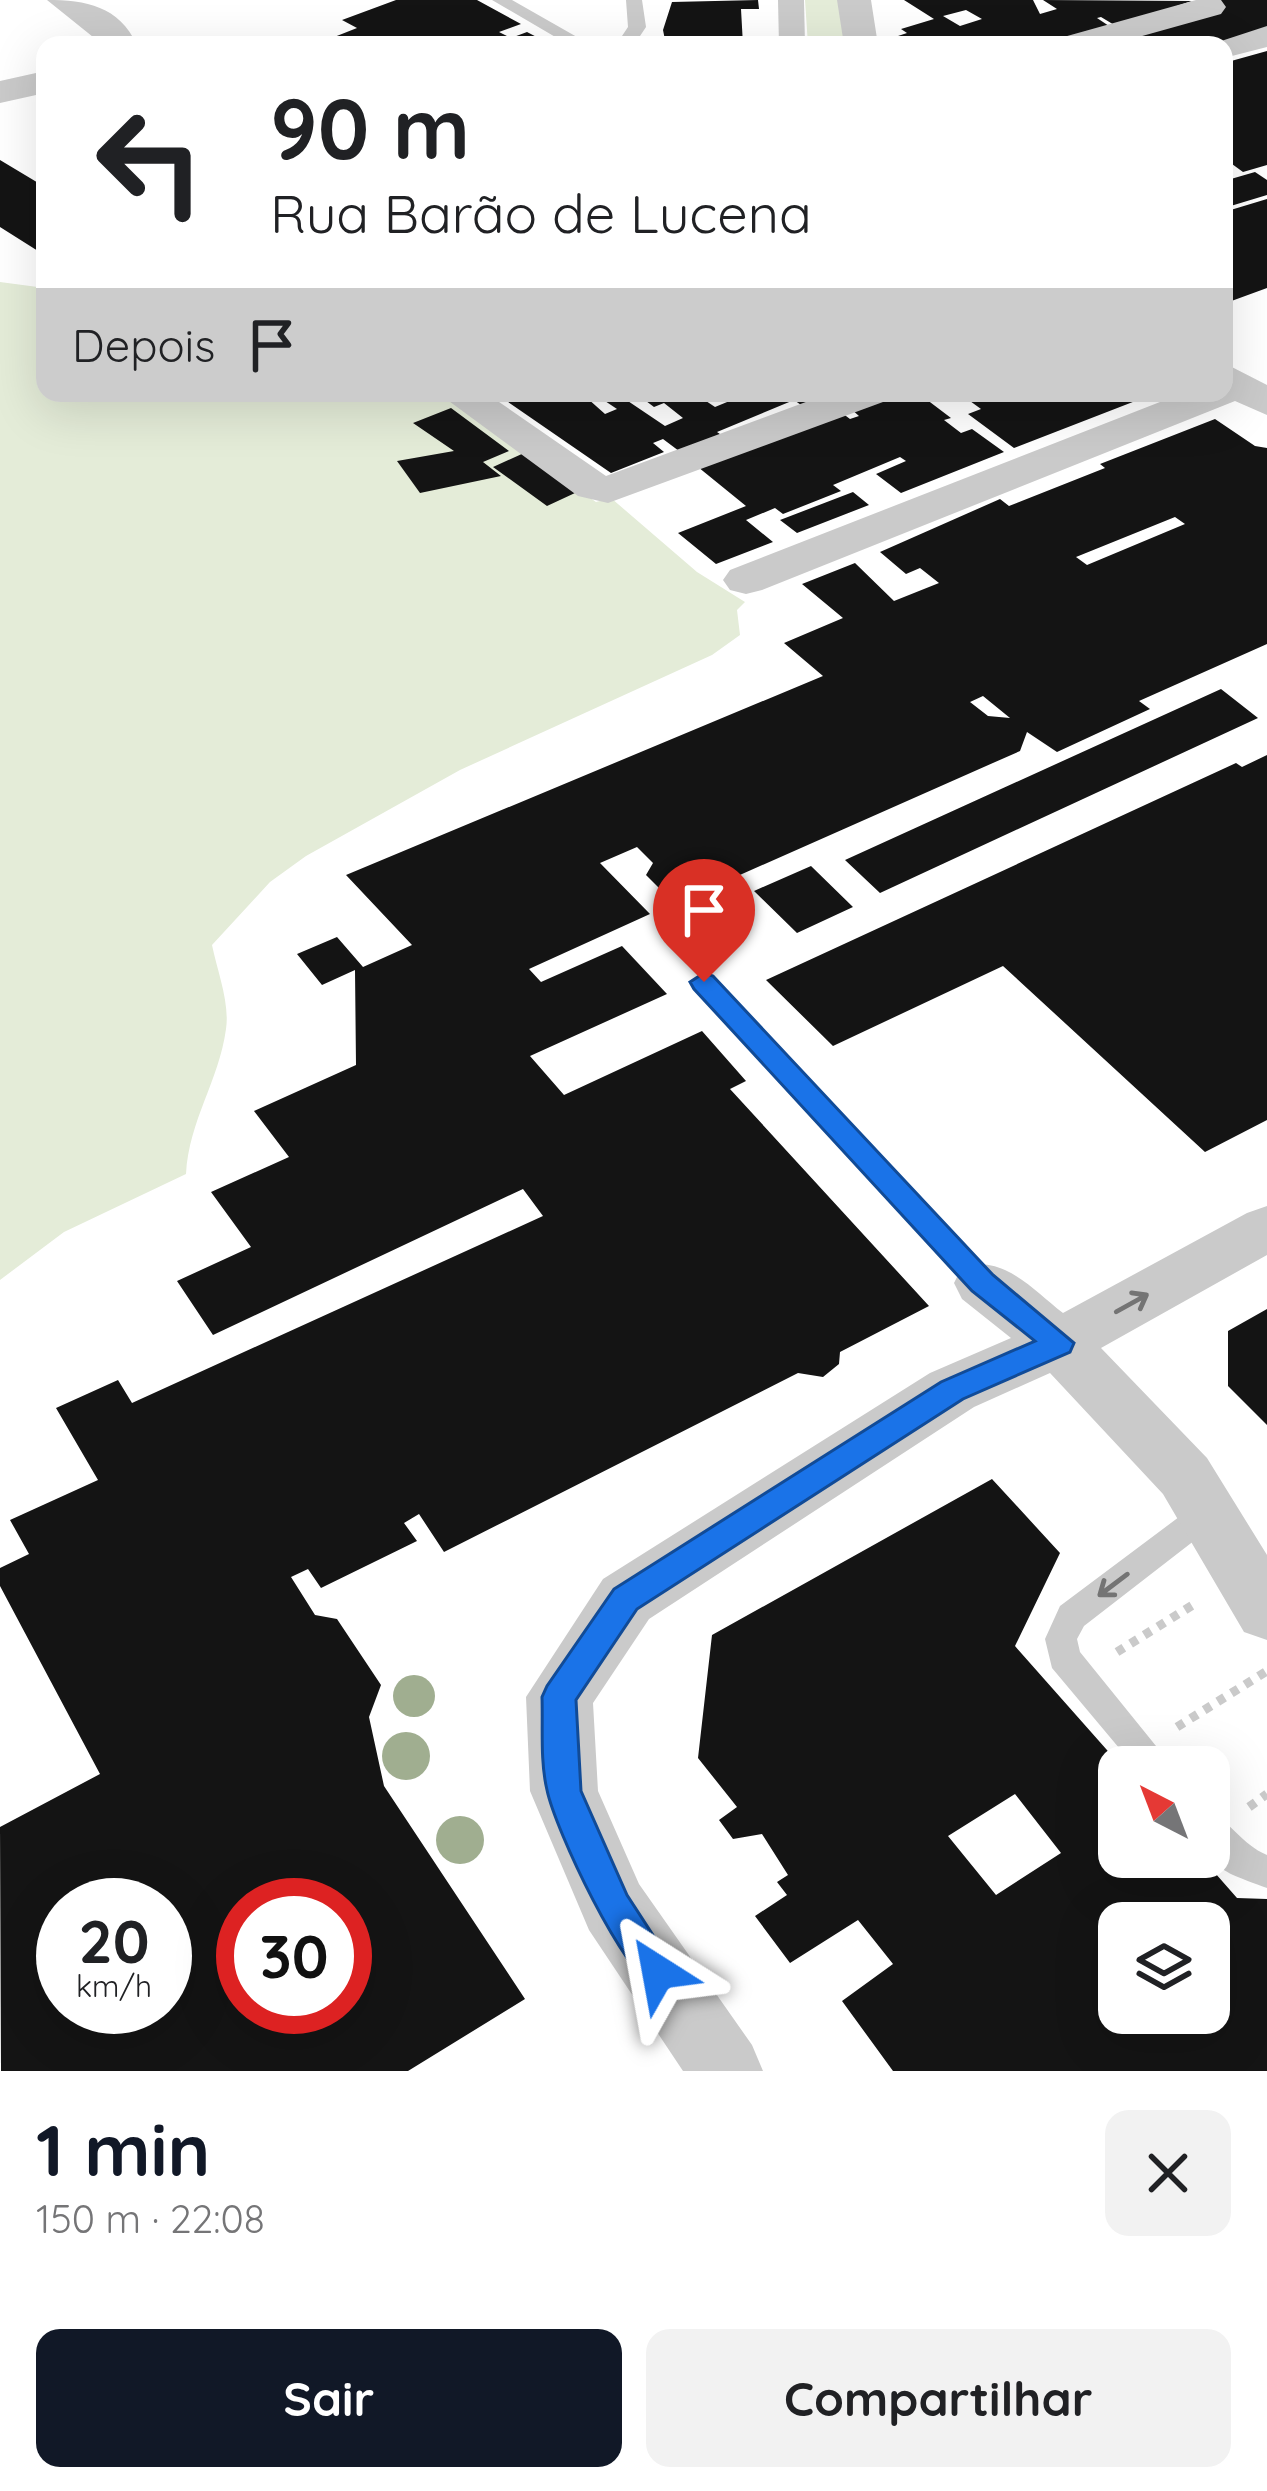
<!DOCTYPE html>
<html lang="pt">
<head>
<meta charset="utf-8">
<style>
	body { margin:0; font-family:Quicksand,sans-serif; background:#f2f2f2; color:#202124; height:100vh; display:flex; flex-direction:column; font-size:45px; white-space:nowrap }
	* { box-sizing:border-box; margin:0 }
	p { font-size:39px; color:#757577 }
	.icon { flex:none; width:66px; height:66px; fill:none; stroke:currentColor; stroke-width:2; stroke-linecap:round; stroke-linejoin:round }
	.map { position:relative; height:2071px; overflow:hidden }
	.panel { display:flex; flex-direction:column; background:#fff; flex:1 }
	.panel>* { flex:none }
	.guide { position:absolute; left:36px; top:36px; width:1197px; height:366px; border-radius:24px; box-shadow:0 12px 48px #0002; background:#fff; color:#202124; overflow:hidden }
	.needle { width:78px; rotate:318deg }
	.buttons { position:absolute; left:1098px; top:1746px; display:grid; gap:24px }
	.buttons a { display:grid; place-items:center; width:132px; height:132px; border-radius:24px; background:#fff; box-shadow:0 12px 48px #0002; font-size:60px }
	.speed { position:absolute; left:36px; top:1878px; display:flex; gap:24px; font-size:60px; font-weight:700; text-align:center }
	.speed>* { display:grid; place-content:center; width:156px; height:156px; border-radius:50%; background:#fff; box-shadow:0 12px 48px #0002; line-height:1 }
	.speed small { font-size:30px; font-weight:400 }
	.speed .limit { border:18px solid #d22; background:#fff; color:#111 }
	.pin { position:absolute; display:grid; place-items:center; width:102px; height:102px; color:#fff; margin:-123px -51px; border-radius:50% 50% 50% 0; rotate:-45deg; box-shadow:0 0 12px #0007 }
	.pin .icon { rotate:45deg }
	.me { position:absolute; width:132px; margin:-66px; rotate:326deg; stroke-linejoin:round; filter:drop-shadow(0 0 9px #0008) }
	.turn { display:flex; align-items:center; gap:42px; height:252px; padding:0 36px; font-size:54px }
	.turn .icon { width:156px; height:156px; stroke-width:2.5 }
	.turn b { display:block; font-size:84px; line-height:102px }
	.then { display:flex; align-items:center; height:114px; padding:0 36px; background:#0003; gap:24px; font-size:45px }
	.round { display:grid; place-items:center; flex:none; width:126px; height:126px; border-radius:24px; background:#f2f2f2 }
	.head { display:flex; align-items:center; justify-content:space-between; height:204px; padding:0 36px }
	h1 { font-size:72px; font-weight:700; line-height:90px; color:#111827 }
	.primary-button { display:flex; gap:24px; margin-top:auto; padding:24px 36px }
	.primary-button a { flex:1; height:138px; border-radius:24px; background:#111827; color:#fff; font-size:48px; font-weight:700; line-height:138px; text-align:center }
	.primary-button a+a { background:#f2f2f2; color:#202124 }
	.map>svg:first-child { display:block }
	.green { fill:#e4ecd8 }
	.building { fill:#141414; fill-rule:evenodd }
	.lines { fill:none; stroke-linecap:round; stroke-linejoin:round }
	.path { stroke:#cacaca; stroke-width:9; stroke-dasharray:8 8; stroke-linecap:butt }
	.service { fill:#cacaca; fill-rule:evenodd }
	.pedestrian { fill:#cacaca; fill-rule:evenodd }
	.minor { fill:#cacaca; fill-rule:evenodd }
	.tree { fill:#a0ae90 }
	.oneway { stroke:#747474 }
	.route { fill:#1a73e8; stroke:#114b97; stroke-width:3 }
</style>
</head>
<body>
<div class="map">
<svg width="1267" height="2071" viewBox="0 0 1267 2071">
	<rect width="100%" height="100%" fill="#fff"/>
	<path class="green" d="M805 0H838L846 45H808Z
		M0 282 45 288V393H442L596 502 611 498 697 572 745 602 737 610 740 635 712 655 460 770 306 856 270 882 212 945C217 970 230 1003 226 1029 219 1081 189 1120 186 1174L64 1232 0 1280Z"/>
	<path class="building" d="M396 0H477L521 24 499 32 511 38 527 32 552 45H314L357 28 342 20Z
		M758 0 759 9H741L743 45H666L663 30 672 2Z
		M904 0H1033L1040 14 1057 9 1043 0 1192 1 1116 26 1101 17 1097 18 1109 26 1062 45 1046 39 1026 45H912L898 36 907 33 901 29 934 19ZM966 10 982 19 960 26 943 16Z
		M1209 0H1267V32L1219 45H1113Z
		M1267 51V165L1243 172 1232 164 1224 167V63Z
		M0 160 45 187V248L38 251 0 227Z
		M1255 172 1267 180V195L1224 208V181Z
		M1267 199V288L1226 303 1224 212Z
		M495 393H572L587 398 605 414 617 409 593 393H616L665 426 683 418 664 403 654 407 638 395 716 393 703 399 715 407 732 400 722 393H814L819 398 801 405 794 400 717 432 727 439 687 457 663 439 653 443 664 452 611 473Z
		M893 393H918L951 418 944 420 961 433 972 429 1004 452 901 493 876 474 906 461 900 457 833 485 841 491 783 514 775 508 746 520 773 542 716 564 678 533 746 506 698 467 842 413 850 419 859 416 851 409Z
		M959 393H1156L1014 448 968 414 981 409Z
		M451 408 509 451 483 462 501 476 420 493 397 461 454 451 413 423Z
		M1215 419 1255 446 1267 448V644L1139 701 1150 709 1057 752 1027 732 1020 751 697 894H665L646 875 653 863 637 847 600 863 650 914 529 969 541 982 622 946 667 994 530 1056 564 1095 702 1031 746 1081 730 1089 929 1306 840 1352 839 1364 823 1377 798 1373 444 1552 419 1514 404 1523 417 1541 321 1588 308 1569 291 1577 315 1615 337 1619 381 1685 369 1717 384 1786 525 1999 408 2071H1L0 1827 100 1774 0 1586V1568L29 1554 10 1520 98 1480 56 1408 118 1380 132 1403 543 1216 523 1189 213 1335 177 1281 251 1247 211 1192 289 1157 254 1111 356 1065 355 970 322 985 297 954 337 937 363 967 412 945 346 875 823 676 784 643 843 618 802 584 855 563 894 601 939 583 920 568 906 574 880 552 1000 499 1009 506 1105 468 1100 464ZM1175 517 1185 524 1087 565 1076 557ZM983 696 1010 718 988 716 970 702ZM63 1905H165V2007H63ZM243 1905H345V2007H243Z
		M524 453 575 493 547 506 493 467Z
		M853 492 869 505 797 533 780 520Z
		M1221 689 1258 718 880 893 845 860Z
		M1267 755V1120L1205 1152 1003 966 833 1046 766 980 1236 763 1242 767Z
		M811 866 853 907 797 933 754 891Z
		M1267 1309V1425L1228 1386V1331Z
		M992 1479 1060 1553 1015 1646 1122 1767 1119 1857H1201L1237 1898 1267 1899V2071H893L842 2001 893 1964 858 1920 790 1963 755 1916 787 1895 777 1882 788 1875 762 1834 733 1839 719 1820 737 1807 698 1758 712 1635ZM1015 1794 1061 1853 996 1895 948 1836ZM1119 1923H1209V2013H1119Z"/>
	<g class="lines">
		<path class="path" d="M1117 1652 1196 1603
			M1177 1727 1267 1671
			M1249 1807 1267 1794"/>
		<path class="service" d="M492 0H512L591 45H569Z
			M626 0H642L646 27 634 45H616L628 27Z
			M704 973 713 976 993 1275 998 1283 993 1291H973L695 988 691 982Z
			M1206 1501 1217 1505 1222 1514 1217 1523 1084 1626 1077 1639 1080 1652 1173 1767H1135L1052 1668 1045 1639 1060 1606 1195 1505Z
			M1209 1813C1232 1822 1241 1844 1267 1855V1888C1214 1868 1209 1871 1209 1813Z"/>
		<path class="pedestrian" d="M778 0H804L805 45H779Z"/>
		<path class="minor" d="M47 0C86 0 119 6 137 45H103Z
			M837 0H871L878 45H844Z
			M1196 0H1221L1226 7 1221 14 1110 45H1055L1060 38Z
			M1267 26V47L1224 58V45H1209Z
			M45 71V93L0 103V81Z
			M1224 363 1267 385V415L1235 401 762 590 746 594 730 590 723 580 730 570 1183 393H1224Z
			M438 393H486L606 476 830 393H889L883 402 608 503 578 496Z
			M1267 1206V1255L1101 1348 1207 1458 1267 1555V1640L1244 1632 1163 1494 1050 1373 974 1407 649 1619 593 1703 598 1791 639 1884 752 2045 763 2071H683L589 1930 530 1791 526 1697 603 1579 930 1373 1011 1338 962 1299 954 1283 962 1267C1003 1254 1032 1289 1063 1313L1247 1213Z"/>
	</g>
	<g class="tree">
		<circle cx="414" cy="1696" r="21"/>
		<circle cx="406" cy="1756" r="24"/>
		<circle cx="460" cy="1840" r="24"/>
	</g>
	<defs><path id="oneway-shaft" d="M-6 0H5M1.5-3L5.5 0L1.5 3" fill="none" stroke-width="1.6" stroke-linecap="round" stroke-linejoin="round" transform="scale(3)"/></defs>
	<g class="oneway">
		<use href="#oneway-shaft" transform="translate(1132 1303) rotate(-29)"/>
		<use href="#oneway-shaft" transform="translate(1113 1585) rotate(143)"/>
	</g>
	<path class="route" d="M704 973 713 976 993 1275 1074 1343 1070 1352 963 1399 637 1609 576 1700 581 1791 627 1895 677 1972 671 1984 658 1990C624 1976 555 1829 547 1790 540 1761 543 1727 542 1697L547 1686 614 1589 941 1382 1035 1341 972 1291 694 989 690 982Z"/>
</svg>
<div class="buttons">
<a><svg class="needle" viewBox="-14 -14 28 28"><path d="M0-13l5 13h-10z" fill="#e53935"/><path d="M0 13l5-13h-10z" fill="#757577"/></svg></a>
<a><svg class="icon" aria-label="layers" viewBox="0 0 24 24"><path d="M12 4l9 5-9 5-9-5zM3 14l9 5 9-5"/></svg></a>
</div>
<div class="speed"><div>20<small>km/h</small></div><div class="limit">30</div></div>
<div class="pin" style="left:704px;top:982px;background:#d93025"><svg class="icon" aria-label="arrive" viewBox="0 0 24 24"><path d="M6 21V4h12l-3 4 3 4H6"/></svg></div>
<svg class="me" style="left:658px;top:1972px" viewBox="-20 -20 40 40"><path d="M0-17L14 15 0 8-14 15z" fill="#1a73e8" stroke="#fff" stroke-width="4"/></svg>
<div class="guide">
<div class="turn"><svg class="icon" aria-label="left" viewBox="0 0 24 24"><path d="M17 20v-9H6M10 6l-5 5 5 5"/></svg><div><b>90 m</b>Rua Barão de Lucena</div></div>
<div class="then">Depois<svg class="icon" aria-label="arrive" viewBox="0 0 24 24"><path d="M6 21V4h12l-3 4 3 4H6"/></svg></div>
</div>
</div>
<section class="panel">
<div class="head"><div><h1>1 min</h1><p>150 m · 22:08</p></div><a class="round"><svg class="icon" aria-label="close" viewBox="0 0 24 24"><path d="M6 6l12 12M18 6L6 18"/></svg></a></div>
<div class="primary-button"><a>Sair</a><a>Compartilhar</a></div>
</section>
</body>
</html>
